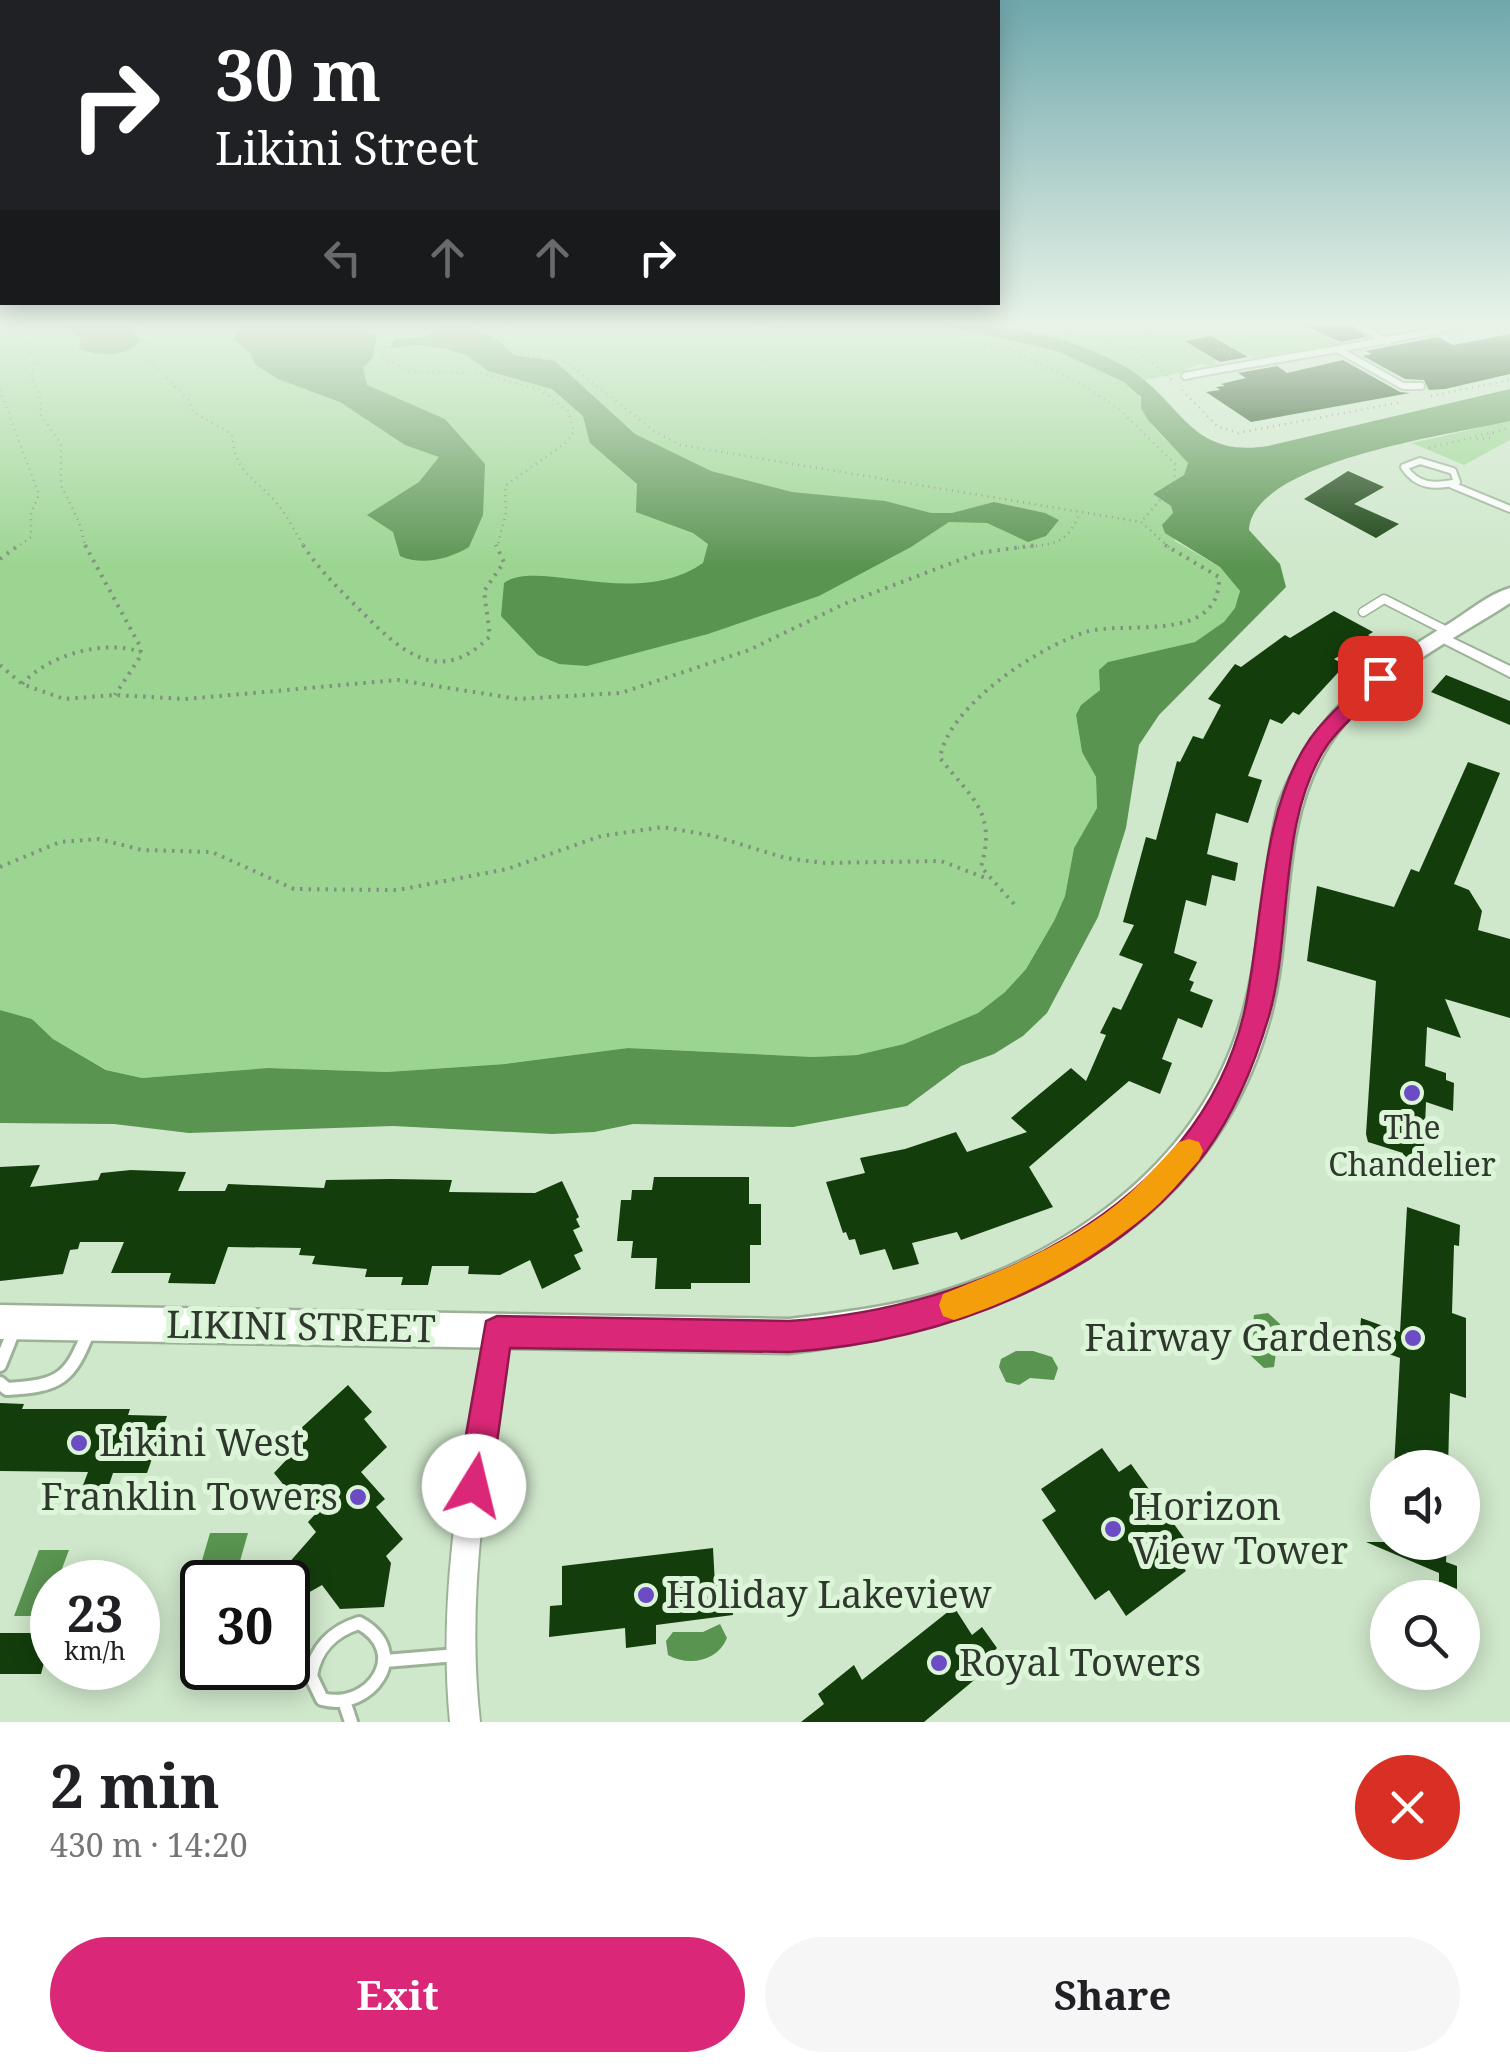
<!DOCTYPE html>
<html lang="en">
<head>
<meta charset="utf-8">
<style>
	body { margin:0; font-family:"Noto Serif",serif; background:#f6f6f6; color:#202124; height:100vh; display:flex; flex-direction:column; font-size:38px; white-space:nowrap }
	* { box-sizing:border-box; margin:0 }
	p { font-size:32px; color:#757577 }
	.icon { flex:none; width:55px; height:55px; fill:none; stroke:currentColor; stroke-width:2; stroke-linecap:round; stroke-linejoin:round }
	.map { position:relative; height:1722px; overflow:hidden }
	.side { display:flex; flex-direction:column; background:#fff; flex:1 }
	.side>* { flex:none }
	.banner { position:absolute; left:0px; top:0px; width:1000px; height:305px; box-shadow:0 5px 25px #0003; background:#202124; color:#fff; overflow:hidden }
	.tools { position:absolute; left:1370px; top:1450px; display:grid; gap:20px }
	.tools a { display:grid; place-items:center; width:110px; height:110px; border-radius:50%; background:#fff; box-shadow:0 5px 25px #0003; font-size:50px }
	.speed { position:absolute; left:30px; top:1560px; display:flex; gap:20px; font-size:50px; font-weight:700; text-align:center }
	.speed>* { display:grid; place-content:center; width:130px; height:130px; border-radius:50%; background:#fff; box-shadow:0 5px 25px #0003; line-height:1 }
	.speed small { font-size:25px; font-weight:400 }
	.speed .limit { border:5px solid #111; border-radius:15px; background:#fff; color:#111 }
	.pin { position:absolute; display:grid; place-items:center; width:85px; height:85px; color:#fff; margin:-42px; border-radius:20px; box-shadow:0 5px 15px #0006 }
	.me { position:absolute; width:110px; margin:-55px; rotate:9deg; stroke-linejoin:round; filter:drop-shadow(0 0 8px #0008) }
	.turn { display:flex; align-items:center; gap:35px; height:210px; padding:0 50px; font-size:45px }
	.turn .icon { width:130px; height:130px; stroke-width:2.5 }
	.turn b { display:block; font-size:70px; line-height:85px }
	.lanes { display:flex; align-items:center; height:95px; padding:0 50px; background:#0003; justify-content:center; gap:50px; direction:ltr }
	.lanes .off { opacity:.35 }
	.round { display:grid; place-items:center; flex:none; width:105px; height:105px; border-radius:52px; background:#f6f6f6 }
	.summary { display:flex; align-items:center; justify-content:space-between; height:170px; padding:0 50px }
	h1 { font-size:60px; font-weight:700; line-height:75px }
	.action { display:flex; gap:20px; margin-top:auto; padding:20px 50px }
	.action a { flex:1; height:115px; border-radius:60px; background:#db2777; color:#fff; font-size:40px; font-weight:700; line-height:115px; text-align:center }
	.action a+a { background:#f6f6f6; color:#202124 }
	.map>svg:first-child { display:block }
	.green { fill:#9bd591 }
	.water { fill:#5a9451 }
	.building { fill:#133e0c }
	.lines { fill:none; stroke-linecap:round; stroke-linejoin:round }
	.lane-far2-casing { stroke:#9bb297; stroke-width:10 }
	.lane-far1-casing { stroke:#9bb297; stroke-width:11 }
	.lane-casing { stroke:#9bb297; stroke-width:18 }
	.street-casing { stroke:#9bb297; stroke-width:4 }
	.secondary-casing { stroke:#9bb297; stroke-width:5 }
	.path-far1 { stroke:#80917d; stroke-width:2.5; stroke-dasharray:1 5; stroke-linecap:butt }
	.path { stroke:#80917d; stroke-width:4; stroke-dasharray:2.5 6; stroke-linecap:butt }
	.lane-far2 { stroke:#fff; stroke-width:6 }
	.lane-far1 { stroke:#fff; stroke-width:8 }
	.lane { stroke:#fff; stroke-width:12 }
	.street { fill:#fff; fill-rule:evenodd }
	.secondary { fill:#fff; fill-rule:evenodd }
	.route { fill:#db2777; stroke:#8e194d; stroke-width:2.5 }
	.slow { fill:#f59e0b }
	.poi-dot { fill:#6c4cc5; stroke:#dcf4d8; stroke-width:4 }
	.labels { text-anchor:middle; stroke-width:10; stroke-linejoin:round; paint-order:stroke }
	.poi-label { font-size:32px; fill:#2f382d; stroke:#dcf4d8 }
	.near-street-label { font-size:38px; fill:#2f382d; stroke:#dcf4d8 }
	.near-poi-label { font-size:38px; fill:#2f382d; stroke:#dcf4d8; text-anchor:start }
</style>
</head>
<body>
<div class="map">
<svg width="1510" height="1722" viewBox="0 0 1510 1722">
	<rect width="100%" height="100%" fill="#cfe7cb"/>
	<path class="green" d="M0 325H945C1001 334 1090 350 1134 390 1143 398 1142 407 1147 417 1156 433 1176 448 1188 463L1184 475 1153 494 1171 506 1173 513 1168 519 1175 541 1220 567 1240 591 1236 608 1224 623 1195 642 1108 662 1100 690 1081 705 1076 716 1082 752 1096 777 1097 808 1074 848 1065 896 1054 921 1026 969 1005 992 978 1013 904 1044 857 1055 813 1057 628 1048 505 1064 387 1072 268 1068 142 1078 107 1070 53 1039 32 1019 0 1010Z
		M1005 325H1059L1101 332 1147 325H1293L1344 344 1255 359 1249 355 1213 361 1218 366 1197 364 1184 372 1146 380 1073 344Z
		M1510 421V440L1464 465 1412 443Z"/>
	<path class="water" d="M68 325H127L141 340C128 358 97 357 79 348L81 340Z
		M242 325H355L377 336 373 357 363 368 367 385 445 419 485 464 483 515 469 547C449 559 422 566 400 556L393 532 367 515 419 482 439 457 405 445 340 402 278 379 256 365 250 353 233 339Z
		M442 325H466L498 340 514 355 555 361 635 434 711 471 792 492 885 501 931 513H952L994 502 1045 513 1059 520 1046 536 1028 542 987 523 949 522 911 547 819 596 708 634 587 666 559 664 538 655 501 616 504 583C538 558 636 610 703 563L708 544 693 533 636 512 637 484 590 443 583 416 552 389 488 371 468 356 447 349 420 345 390 348 395 339 426 337Z
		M945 325C1011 325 1062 333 1122 365 1182 397 1186 459 1268 446L1510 389V421C1455 434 1252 461 1249 530L1280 564 1286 587 1159 715 1139 745 1126 828 1098 917 1047 1013 1023 1036 994 1054 961 1066 907 1106 793 1127 633 1124 594 1132 552 1134 393 1126 189 1133 114 1124 0 1123V1010L32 1019 53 1039 106 1070 142 1078 268 1068 387 1072 505 1064 628 1048 813 1057 857 1055 904 1044 978 1013 1005 992 1026 969 1054 921 1065 896 1074 848 1097 808 1096 777 1082 752 1076 715 1081 705 1100 690 1099 670 1108 662 1195 642 1224 622 1235 608 1240 591 1220 567 1165 533 1162 525 1173 513 1171 506 1153 494 1184 475 1188 463 1148 420 1141 408V397L1124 382 1057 351Z
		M1268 1313 1280 1324 1274 1367 1264 1368 1250 1355 1254 1315Z
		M1016 1351H1033L1052 1357 1058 1368 1054 1380 1030 1378 1019 1385 1006 1382 999 1367 1001 1359Z
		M210 1533H248L234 1582H202V1602H190Z
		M39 1550H69L57 1582H52L44 1616H14Z
		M720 1624 727 1638C718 1661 689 1667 668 1655L666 1641 673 1632H703Z"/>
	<path class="building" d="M1303 325H1352L1366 337 1341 342Z
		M1510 334V374L1445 389 1429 390 1424 380 1405 379 1363 356 1372 354 1366 351 1438 337 1453 345Z
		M1211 336 1248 357 1220 362 1185 341Z
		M1343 360 1400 392 1410 393 1251 422 1206 392 1220 390 1216 387 1225 386 1221 384 1246 378 1238 373 1277 366 1287 373Z
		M1348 471 1384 487 1354 504 1399 524 1376 538 1304 499Z
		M1334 611 1373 632 1368 635 1372 637 1334 659 1345 665 1299 715 1293 712 1282 724 1270 719 1248 776 1262 780 1248 823 1216 813 1207 854 1238 863 1235 881 1212 875 1206 906 1186 900 1174 953 1197 962 1189 980 1194 982 1190 991 1213 1000 1202 1028 1178 1018 1162 1059 1172 1063 1160 1094 1129 1081 1029 1167 1053 1207 961 1240 957 1232 912 1243 919 1264 893 1270 885 1249 860 1255 855 1239 849 1240 846 1232 843 1233 826 1182 865 1173 860 1158 905 1149 956 1132 967 1152 1027 1132 1011 1118 1071 1068 1086 1081 1106 1035 1100 1033 1113 1007 1121 1010 1143 964 1119 955 1134 925 1123 922 1146 837 1156 840 1177 761 1180 762 1193 736 1203 739 1221 705 1208 699 1235 664 1241 667 1285 635 1290 638Z
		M1446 675 1510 701V725L1431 692Z
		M1468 762 1500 773 1454 884 1469 890 1482 911 1478 930 1510 939V1018L1445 999 1461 1038 1427 1027 1425 1066 1446 1073V1080L1454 1083 1453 1111 1426 1102 1423 1170 1402 1164 1403 1153 1368 1142 1366 1134 1376 981 1307 961 1310 937 1317 886 1394 907 1411 869 1419 872Z
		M40 1165 30 1187 98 1180 101 1173 131 1170 186 1172 178 1191H225L228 1184 324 1188 326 1180 391 1179 452 1180 449 1192 535 1193 562 1181 579 1217 576 1219 580 1227 573 1230 583 1251 574 1255 581 1269 542 1289 530 1260 500 1275 468 1274 469 1266H432L428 1285H401L403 1277H365L367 1269 312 1264 315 1256 299 1255 301 1248 228 1247 215 1284 168 1283 171 1273H111L124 1242H80L78 1249 70 1250 63 1274 0 1281V1167Z
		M654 1177H749V1204H761V1245H750V1283H691V1289H655L657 1258H631L633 1241H617L621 1200H631L632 1190H652Z
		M1407 1207 1460 1225 1459 1246 1454 1245 1452 1313 1466 1318V1398L1450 1393 1448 1468H1394L1400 1358 1359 1343 1361 1318 1400 1332Z
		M348 1385 372 1412 364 1419 387 1447 361 1472 385 1499 376 1507 403 1539 386 1556 391 1563 384 1607 340 1609 322 1585 308 1593 287 1565 316 1532 308 1522 322 1507 291 1494 274 1473 305 1440 298 1431Z
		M0 1403 24 1404 22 1409H130L128 1415 167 1416 147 1473H113L108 1488H82L88 1472 0 1471Z
		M1102 1448 1119 1472 1131 1464 1184 1538 1170 1548 1186 1571 1126 1616 1109 1590 1095 1600 1042 1520 1056 1511 1041 1489Z
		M1366 1542H1447L1446 1562 1457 1566V1589L1439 1582V1573Z
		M713 1548 715 1585 730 1583 733 1615 656 1625V1644L626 1648 625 1628 549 1637 550 1606 562 1605V1566Z
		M954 1607 972 1635 982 1627 997 1648 992 1653 997 1661 924 1722H801L824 1704 818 1694 854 1665 862 1680Z
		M0 1633H52L41 1674H0Z"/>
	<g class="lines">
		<g class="lane-far2-casing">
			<path id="lane-far2" d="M1359 325 1387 342
				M1339 350 1403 386H1421
				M1185 376C1277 358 1369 346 1460 325
				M1420 461 1453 471 1457 482C1435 487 1417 487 1404 467Z
				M1452 485 1510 509"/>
		</g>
		<g class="lane-far1-casing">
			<path id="lane-far1" d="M1363 612 1384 599 1449 632"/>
		</g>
		<g class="lane-casing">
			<path id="lane" d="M0 1365 14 1330
				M0 1383 7 1389C60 1386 70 1379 89 1330
				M359 1623C413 1652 370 1712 322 1699L311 1676C315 1649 333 1631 359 1623Z
				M385 1661 457 1655
				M346 1707 351 1722"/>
		</g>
		<g class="street-casing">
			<path id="street" d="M1444 634 1510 666V677L1439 641V635Z
				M497 1320 506 1324 509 1332C489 1464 465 1588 480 1722H450C437 1589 463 1462 485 1332L488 1324Z"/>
		</g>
		<g class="secondary-casing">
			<path id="secondary" d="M1510 588V603C1447 644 1367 681 1327 748 1278 829 1294 926 1271 1014 1212 1239 1000 1328 789 1353L0 1339V1305L789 1319C839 1313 890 1307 938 1293 1076 1251 1204 1157 1243 1013 1262 945 1262 872 1279 803 1313 713 1370 671 1450 623 1469 611 1489 594 1510 588Z"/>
		</g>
		<path class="path-far1" d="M18 325 35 362 31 377 40 396 41 415 61 444V485L79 522 86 548
			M137 325 151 338 150 362 189 400 193 412 232 434C235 472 250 474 274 500 286 513 295 532 305 548
			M435 325 419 333 388 337 381 358 412 372 480 373 541 390 568 411 574 432 567 442 505 486 506 513 497 548
			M474 325 498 331
			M505 325 499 334 515 352 566 362 654 431 680 445 1141 522 1170 548
			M752 325 919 334 1007 348 1085 386 1120 410 1175 464 1174 484 1141 522
			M1053 325 1136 349 1172 380
			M1203 325 1223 332 1246 349
			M1109 338 1184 325
			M1218 349 1232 354
			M0 390 39 495 31 513V537L16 548
			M1182 390 1217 426 1238 433 1402 402
			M1431 396 1510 380
			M1477 439 1490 438 1494 432
			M1429 448 1510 428
			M1018 548C1052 543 1066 548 1080 512"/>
		<path class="path" d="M85 545 141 648 140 657 115 695
			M303 545C319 570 339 589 360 610 400 651 440 688 490 636L484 591 504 562 496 545
			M0 559 19 545
			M0 665 22 684 64 699 115 695 185 699 398 680 518 699 621 693 749 650 844 604 978 553 1037 545
			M22 684C48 655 104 639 141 652
			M0 867 60 842 99 839 142 850 212 852 294 889 398 890 507 869 601 836 663 827 714 836 785 858 825 863 941 861 988 879
			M1014 904 981 867C997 812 972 799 940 758 948 706 1038 647 1086 632 1123 620 1221 645 1219 577L1165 545"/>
		<use href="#lane-far2" class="lane-far2"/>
		<use href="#lane-far1" class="lane-far1"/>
		<use href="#lane" class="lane"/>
		<use href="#street" class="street"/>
		<use href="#secondary" class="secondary"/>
	</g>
	<linearGradient id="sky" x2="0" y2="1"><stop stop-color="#6fa7ac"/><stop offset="0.57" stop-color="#e9f4e8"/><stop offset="1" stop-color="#e9f4e8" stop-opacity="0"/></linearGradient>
	<rect width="1510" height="567" fill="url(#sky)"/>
	<path class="route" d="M1380 672 1390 678C1372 702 1345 720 1328 744 1277 818 1293 932 1269 1016 1255 1063 1235 1112 1206 1152 1111 1279 942 1342 789 1352L510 1348 491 1486 486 1498 474 1503 462 1498 457 1486 486 1321 497 1316 789 1321C975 1309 1200 1211 1245 1009 1263 925 1260 811 1310 739 1327 715 1353 694 1374 674Z"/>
	<path class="slow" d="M1189 1139 1199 1142 1203 1151 1199 1160C1182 1179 1165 1200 1145 1216 1090 1261 1022 1298 954 1320L943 1316 939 1305 943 1294C1008 1268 1077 1241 1130 1193 1147 1177 1163 1159 1179 1142Z"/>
	<g class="poi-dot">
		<circle cx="1412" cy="1093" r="10"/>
		<circle cx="1413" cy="1338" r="10"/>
		<circle cx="79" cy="1443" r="10"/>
		<circle cx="358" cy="1497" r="10"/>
		<circle cx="1113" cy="1529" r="10"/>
		<circle cx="646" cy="1595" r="10"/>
		<circle cx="939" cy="1663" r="10"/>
	</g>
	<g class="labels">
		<g class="poi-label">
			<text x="1412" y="1139">The<tspan x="1412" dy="37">Chandelier</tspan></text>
		</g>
		<g class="near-street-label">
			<text transform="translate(301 1327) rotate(1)" y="13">LIKINI STREET</text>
		</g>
		<g class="near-poi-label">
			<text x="1393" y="1351" text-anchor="end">Fairway Gardens</text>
			<text x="99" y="1456">Likini West</text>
			<text x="338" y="1510" text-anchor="end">Franklin Towers</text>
			<text x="1133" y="1520">Horizon<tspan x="1133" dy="44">View Tower</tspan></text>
			<text x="666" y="1608">Holiday Lakeview</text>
			<text x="959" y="1676">Royal Towers</text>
		</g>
	</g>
</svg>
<div class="tools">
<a><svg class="icon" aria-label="sound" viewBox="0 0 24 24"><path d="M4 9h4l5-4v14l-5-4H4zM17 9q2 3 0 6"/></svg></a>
<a><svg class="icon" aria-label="search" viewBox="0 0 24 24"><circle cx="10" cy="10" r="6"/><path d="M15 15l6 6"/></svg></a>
</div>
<div class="speed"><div>23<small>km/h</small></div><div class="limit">30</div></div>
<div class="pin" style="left:1380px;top:678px;background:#d93025"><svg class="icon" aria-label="arrive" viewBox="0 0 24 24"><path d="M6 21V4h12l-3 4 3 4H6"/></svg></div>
<svg class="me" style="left:474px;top:1486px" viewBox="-20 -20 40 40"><circle r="19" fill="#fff"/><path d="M0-13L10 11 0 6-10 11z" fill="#db2777"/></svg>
<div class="banner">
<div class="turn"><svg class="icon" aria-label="right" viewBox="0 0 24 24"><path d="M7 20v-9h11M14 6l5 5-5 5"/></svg><div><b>30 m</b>Likini Street</div></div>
<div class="lanes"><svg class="icon off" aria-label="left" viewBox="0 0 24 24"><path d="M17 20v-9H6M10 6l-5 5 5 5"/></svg><svg class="icon off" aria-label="ahead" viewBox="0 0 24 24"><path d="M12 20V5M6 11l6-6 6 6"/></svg><svg class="icon off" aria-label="ahead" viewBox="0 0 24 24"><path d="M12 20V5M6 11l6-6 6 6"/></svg><svg class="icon" aria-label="right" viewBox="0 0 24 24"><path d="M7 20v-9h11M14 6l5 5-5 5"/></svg></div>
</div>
</div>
<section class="side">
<div class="summary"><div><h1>2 min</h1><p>430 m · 14:20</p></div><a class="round" style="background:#d93025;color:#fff"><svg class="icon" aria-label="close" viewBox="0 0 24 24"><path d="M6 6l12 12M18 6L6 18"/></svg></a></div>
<div class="action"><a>Exit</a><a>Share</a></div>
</section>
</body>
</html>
